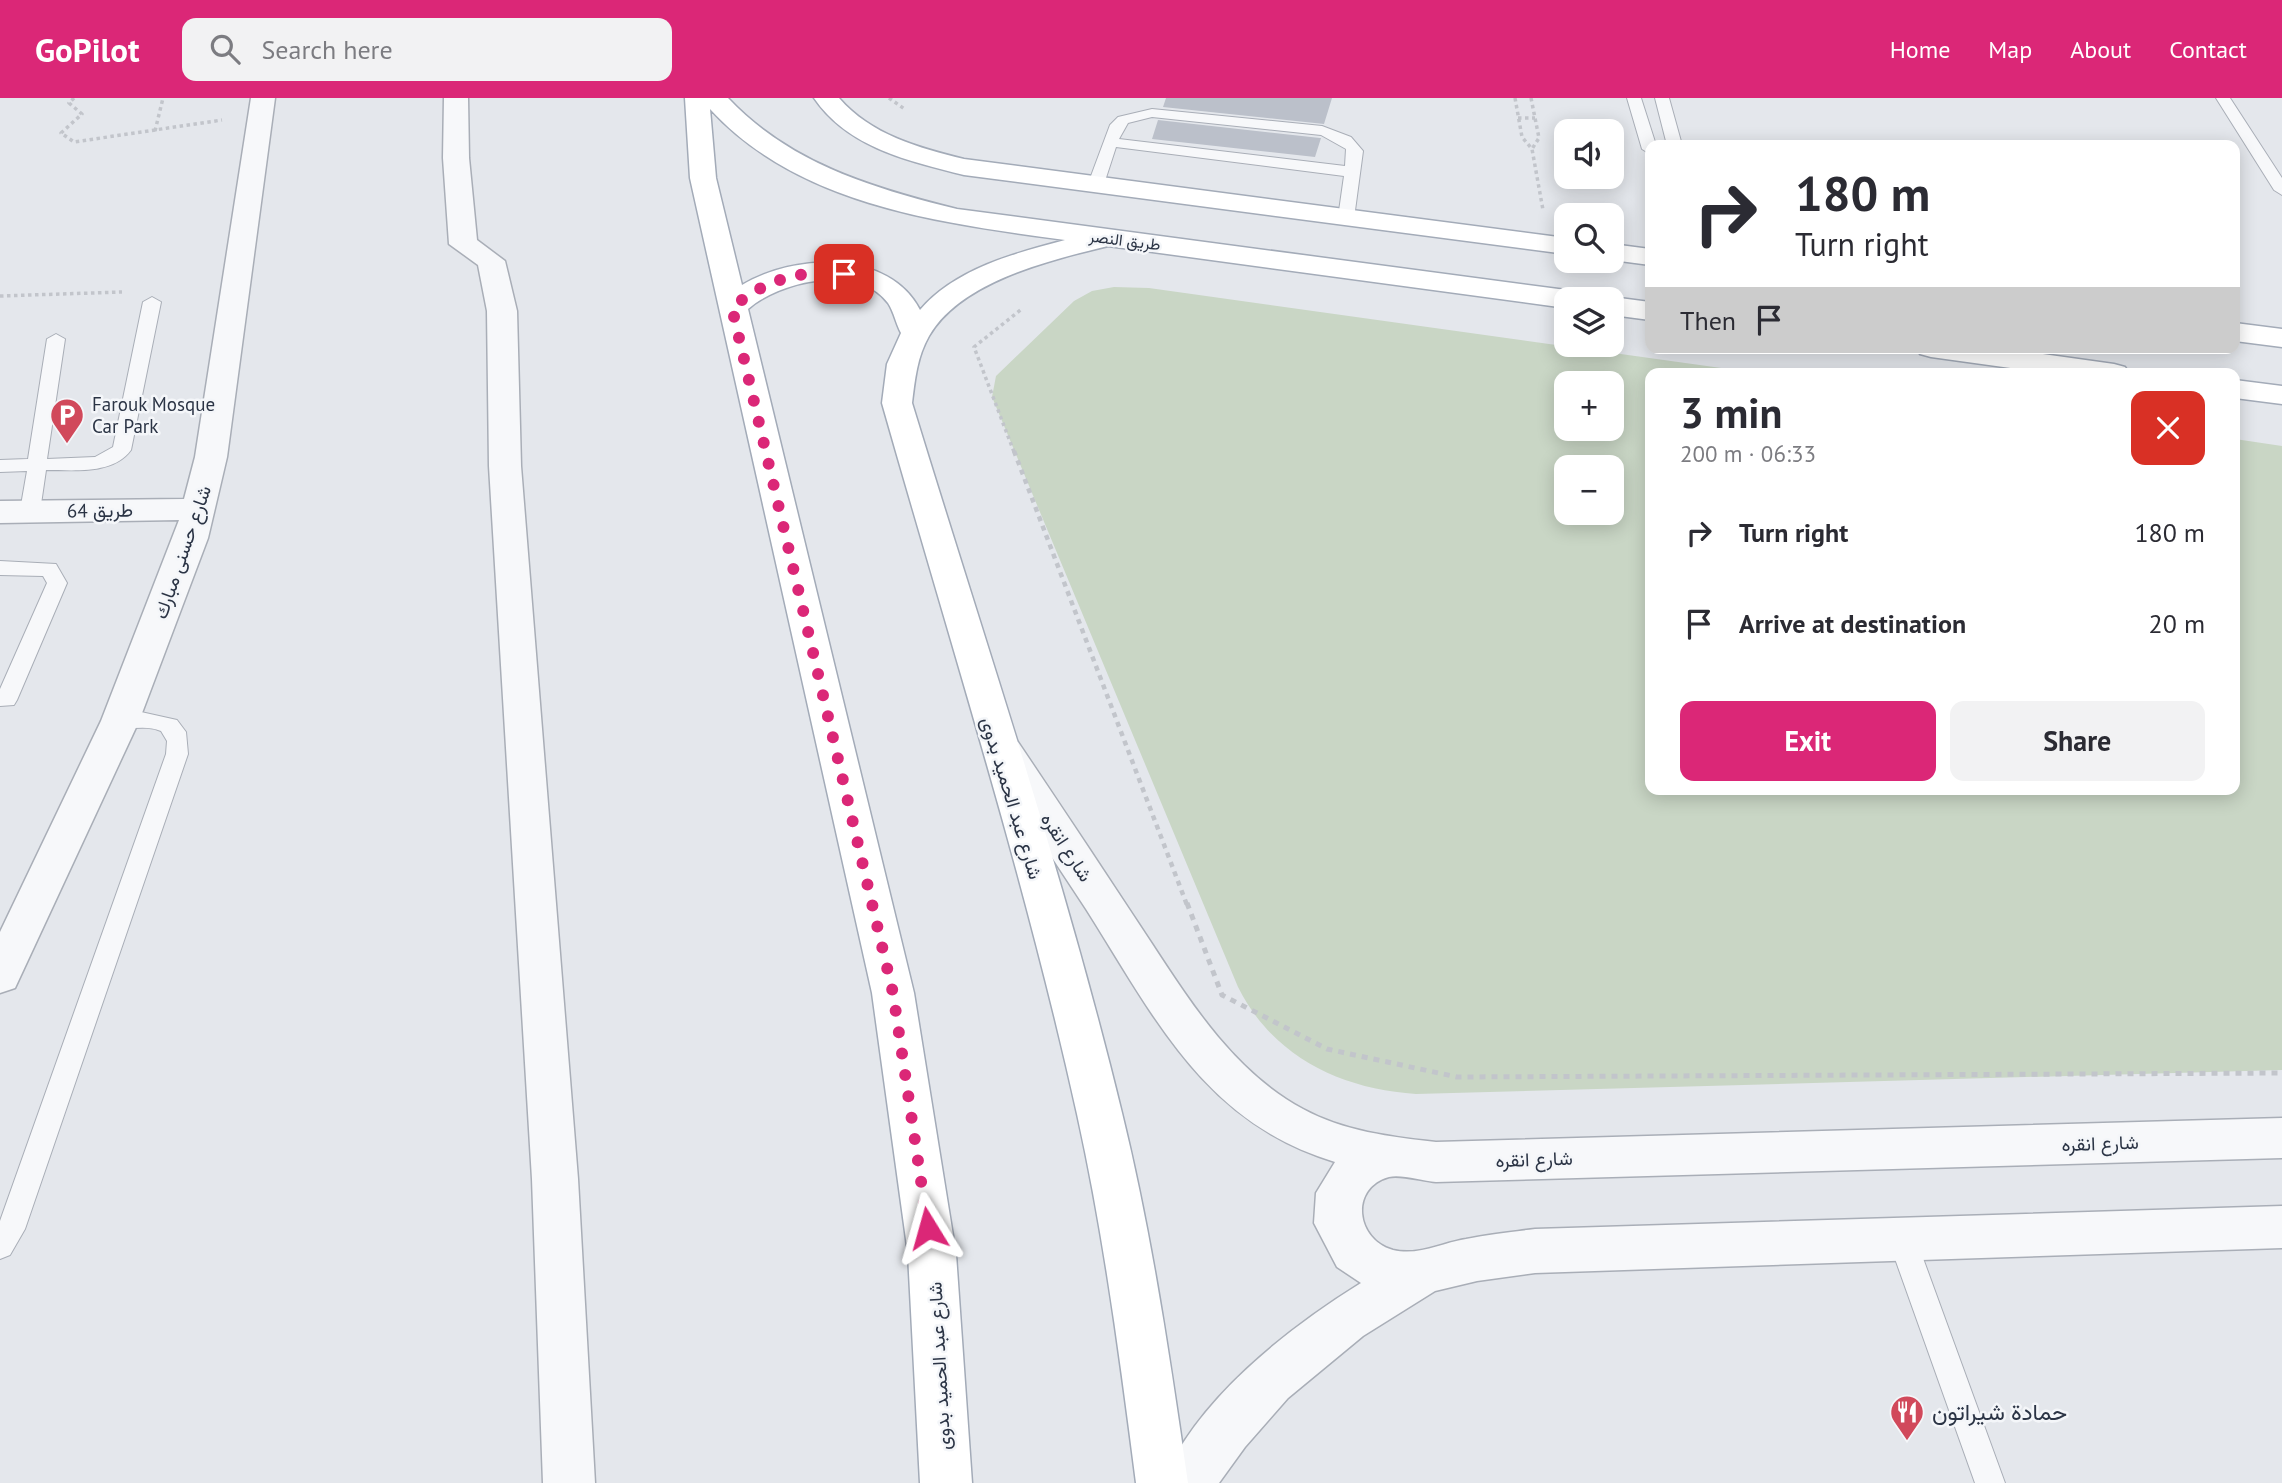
<!DOCTYPE html>
<html lang="en">
<head>
<meta charset="utf-8">
<style>
	body { margin:0; font-family:"PT Sans",Vazirmatn,sans-serif; background:#f2f2f3; color:#2b2b33; height:100vh; display:flex; flex-direction:column; font-size:26px; white-space:nowrap }
	* { box-sizing:border-box; margin:0 }
	p { font-size:23px; color:#7c7c81 }
	.icon { flex:none; width:38px; height:38px; fill:none; stroke:currentColor; stroke-width:2; stroke-linecap:round; stroke-linejoin:round }
	.map { position:relative; flex:1; overflow:hidden }
	.details { position:absolute; left:1645px; top:270px; width:595px; height:427px; display:flex; flex-direction:column; background:#fff; border-radius:14px; box-shadow:0 4px 18px #0003 }
	.details>* { flex:none }
	.guide { position:absolute; left:1645px; top:42px; width:595px; height:214px; border-radius:14px; box-shadow:0 4px 18px #0003; background:#fff; color:#2b2b33; overflow:hidden }
	.fabs { position:absolute; left:1554px; top:21px; display:grid; gap:14px }
	.fabs a { display:grid; place-items:center; width:70px; height:70px; border-radius:14px; background:#fff; box-shadow:0 4px 18px #0003; font-size:35px }
	.pin { position:absolute; display:grid; place-items:center; width:60px; height:60px; color:#fff; margin:-30px; border-radius:14px; box-shadow:0 4px 10px #0006 }
	.me { position:absolute; width:77px; margin:-38px; rotate:352deg; stroke-linejoin:round; filter:drop-shadow(0 0 5px #0008) }
	.turn { display:flex; align-items:center; gap:24px; height:147px; padding:0 35px; font-size:32px }
	.turn .icon { width:91px; height:91px; stroke-width:2.5 }
	.turn b { display:block; font-size:49px; line-height:60px }
	.then { display:flex; align-items:center; height:66px; padding:0 35px; background:#0003; gap:14px; font-size:26px }
	.round { display:grid; place-items:center; flex:none; width:74px; height:74px; border-radius:14px; background:#f2f2f3 }
	.headline { display:flex; align-items:center; justify-content:space-between; height:119px; padding:0 35px }
	h1 { font-size:42px; font-weight:600; line-height:52px }
	.button { display:flex; gap:14px; margin-top:auto; padding:14px 35px }
	.button a { flex:1; height:80px; border-radius:14px; background:#db2777; color:#fff; font-size:28px; font-weight:600; line-height:80px; text-align:center }
	.button a+a { background:#f2f2f3; color:#2b2b33 }
	ul { padding:0; list-style:none }
	li { display:flex; align-items:center; gap:21px; height:91px; padding:0 35px }
	li div { flex:1 }
	li b { display:block; font-size:26px }
	li em { font-style:normal }
	header { display:flex; align-items:center; gap:42px; box-sizing:border-box; height:98px; padding:0 35px; background:#db2777; color:#fff }
	header strong { font-size:33px }
	nav { display:flex; gap:38px; margin-inline-start:auto; font-size:24px }
	.search { width:490px; height:63px; background:#f2f2f3; display:flex; align-items:center; gap:18px; box-sizing:border-box; padding:0 24px; border-radius:14px; color:#7c7c81; font-size:26px }
	.map>svg:first-child { display:block }
	.green { fill:#c9d6c5; fill-rule:evenodd }
	.building { fill:#bbc0ca }
	.lines { fill:none; stroke-linecap:round; stroke-linejoin:round }
	.service-casing { stroke:#a9aeb7; stroke-width:2 }
	.minor-casing { stroke:#a9aeb7; stroke-width:3 }
	.tertiary-casing { stroke:#a9aeb7; stroke-width:3 }
	.primary-casing { stroke:#a3abb8; stroke-width:3 }
	.path-far2 { stroke:#c2c5cb; stroke-width:3.5; stroke-dasharray:3.5 3.5; stroke-linecap:butt }
	.path-far1 { stroke:#c2c5cb; stroke-width:4.5; stroke-dasharray:5 5; stroke-linecap:butt }
	.path { stroke:#c2c5cb; stroke-width:5; stroke-dasharray:6 6; stroke-linecap:butt }
	.service { fill:#f7f8fa; fill-rule:evenodd }
	.minor { fill:#f7f8fa; fill-rule:evenodd }
	.tertiary { fill:#f7f8fa; fill-rule:evenodd }
	.primary { fill:#fff; fill-rule:evenodd }
	.route { stroke:#db2777; stroke-width:12; stroke-dasharray:0 21.6 }
	.labels { text-anchor:middle; stroke-width:5; stroke-linejoin:round; paint-order:stroke }
	.far-street-label { font-size:16px; fill:#2b3445; stroke:#f4f6f9 }
	.poi-label { font-size:19px; fill:#2b3445; stroke:#f4f6f9; text-anchor:start }
	.street-label { font-size:19px; fill:#2b3445; stroke:#f4f6f9 }
	.near-poi-label { font-size:23px; fill:#2b3445; stroke:#f4f6f9; text-anchor:start }
</style>
</head>
<body>
<header>
<strong>GoPilot</strong>
<div class="search"><svg class="icon" aria-label="search" viewBox="0 0 24 24"><circle cx="10" cy="10" r="6"/><path d="M15 15l6 6"/></svg>Search here</div>
<nav><a>Home</a><a>Map</a><a>About</a><a>Contact</a></nav>
</header>
<div class="map">
<svg width="2282" height="1385" viewBox="0 0 2282 1385">
	<rect width="100%" height="100%" fill="#e4e7ec"/>
	<path class="green" d="M1114 189 1149 190 1757 275H1650V691H2235V341L2282 348V972L1416 996C1341 991 1273 959 1238 889L992 299 996 278 1074 203 1092 193ZM1566 285H1612V331H1566ZM1566 369H1612V415H1566Z"/>
	<path class="building" d="M1166 0H1332L1324 26 1163 9Z
		M1158 22 1320 40H1321L1315 59 1152 41Z"/>
	<g class="lines">
		<g class="service-casing">
			<path id="service" d="M1627 0H1641L1656 47H1650V56L1642 51Z
				M1655 0H1669L1682 47H1667Z
				M2216 0H2230L2282 80V97L2274 92Z
				M1152 11 1322 28 1351 39 1363 53 1354 120 1346 125 1338 120 1344 78 1116 49 1104 86 1102 89H1090L1088 86 1110 27 1118 19ZM1152 19 1321 37 1346 51 1345 68 1119 41 1128 25Z
				M152 199 161 204 131 352C113 377 73 372 46 372L40 413 30 419 23 417 20 413 27 373 0 374V362L28 361 47 241 56 236 65 241 47 361 95 359 113 349 143 204Z
				M0 463 56 466 67 485 17 602 14 607 0 608V591L47 485 43 478 0 477Z
				M141 614 177 622 186 634 188 656 25 1131 10 1157 0 1161V1123L166 656 167 643 161 633C145 626 128 633 112 629L109 623 112 617Z
				M1902 1128 1912 1132 1916 1141 2005 1385H1975L1888 1141 1892 1132Z"/>
		</g>
		<g class="minor-casing">
			<path id="minor" d="M251 0H275L227 359 208 440 139 623 15 890 0 895V834L101 623 179 422 0 425V403L184 401 195 359Z
				M444 0H468L469 60 477 142 505 163 517 213 521 368 578 1081 595 1385H543L532 1081 489 368 487 213 478 167 449 146 443 60Z"/>
		</g>
		<g class="tertiary-casing">
			<path id="tertiary" d="M1005 640 1018 644C1057 702 1095 759 1133 817 1180 887 1226 970 1303 1011 1343 1033 1391 1039 1436 1044L2282 1020V1060L1436 1084C1422 1083 1401 1076 1389 1079 1349 1090 1356 1142 1393 1152 1419 1158 1441 1145 1466 1141 1489 1136 1512 1134 1535 1131L2282 1108V1150L1535 1175 1477 1183 1435 1193 1363 1238 1288 1300 1245 1349 1219 1385H1162C1196 1302 1287 1231 1361 1185L1337 1169 1314 1125 1316 1095 1335 1064C1204 1025 1154 918 1086 811 1052 759 1017 708 986 654L992 644Z"/>
		</g>
		<g class="primary-casing">
			<path id="primary" d="M685 0H728C789 65 872 90 957 111L1566 192 1576 195 1580 201H1566V210L1108 148C1051 162 961 183 929 238 917 259 915 281 912 305 984 541 1064 776 1122 1015 1152 1137 1170 1261 1188 1385H1136C1120 1261 1104 1138 1077 1016 1024 776 949 541 882 305L887 266 901 235C896 226 894 214 888 205 858 165 780 183 748 211L914 895 956 1156 972 1385H920L908 1156 872 895 690 80ZM710 11C799 108 941 125 1065 142 1015 155 955 171 920 212 889 151 793 156 742 187L716 80Z
				M814 0H839C871 37 919 50 964 61L1566 140V156L964 77C909 63 848 50 814 0Z
				M1612 146 1650 151V167L1612 162Z
				M1612 199 1650 204V222L1612 217V201H1604Z
				M2235 225 2282 231V249L2235 243Z
				M1916 250H1999L2114 266 2125 269 2129 275H2046L1931 259 1920 256Z
				M2235 282 2282 288V306L2235 300Z"/>
		</g>
		<path class="path-far2" d="M74 0 69 5 82 16 61 35 74 44 222 22
			M889 0 906 12
			M1515 0 1522 39 1532 51 1543 112
			M1531 0 1539 40 1532 51
			M1518 20H1535
			M155 33 163 0
			M0 198 122 194
			M1014 354 974 249 1023 210"/>
		<path class="path-far1" d="M1014 353 1187 807"/>
		<path class="path" d="M1187 805 1222 897 1327 951 1457 979 2282 975"/>
		<use href="#service" class="service"/>
		<use href="#minor" class="minor"/>
		<use href="#tertiary" class="tertiary"/>
		<use href="#primary" class="primary"/>
	</g>
	<g class="lines">
		<path class="route" d="M844 176C802 171 764 182 732 210L893 895 928 1130"/>
	</g>
	<defs>
		<g id="parking-pin" transform="scale(1.75)"><path d="M0 17L-7.5 6A9.5 9.5 0 1 1 7.5 6Z" fill="#d1495b" stroke="#f4f6f9"/><path d="M-3.5-5.5H1a3.5 3.5 0 0 1 0 7H-1V5.5H-3.5ZM-1-3.4V-.6H.8a1.4 1.4 0 0 0 0-2.8Z" fill="#fff"/></g>
		<g id="restaurant-pin" transform="scale(1.75)"><path d="M0 17L-7.5 6A9.5 9.5 0 1 1 7.5 6Z" fill="#d1495b" stroke="#f4f6f9"/><path d="M-5-6h1v4h1v-4h1v4h1v-4h1v5L-1.5 .5V6h-2V.5L-5-1ZM5-6V6H3V1.5H1.5Q1.5-4 5-6Z" fill="#fff"/></g>
	</defs>
	<g fill-rule="evenodd">
		<use href="#parking-pin" x="67" y="317"/>
		<use href="#restaurant-pin" x="1907" y="1314"/>
	</g>
	<g class="labels">
		<g class="far-street-label">
			<text transform="translate(1125 142) rotate(7)" y="6">طريق النصر</text>
		</g>
		<g class="poi-label">
			<text x="92" y="313">Farouk Mosque<tspan x="92" dy="22">Car Park</tspan></text>
		</g>
		<g class="street-label">
			<text transform="translate(100 412) rotate(-1)" y="7">طريق 64</text>
			<text transform="translate(182 454) rotate(-71)" y="7">شارع حسنى مبارك</text>
			<text transform="translate(1012 700) rotate(73)" y="7">شارع عبد الحميد بدوى</text>
			<text transform="translate(1067 749) rotate(57)" y="7">شارع انقره</text>
			<text transform="translate(2100 1045) rotate(-2)" y="7">شارع انقره</text>
			<text transform="translate(1534 1061) rotate(-2)" y="7">شارع انقره</text>
			<text transform="translate(939 1268) rotate(-93)" y="7">شارع عبد الحميد بدوى</text>
		</g>
		<g class="near-poi-label">
			<text x="1932" y="1322">حمادة شيراتون</text>
		</g>
	</g>
</svg>
<div class="fabs">
<a><svg class="icon" aria-label="sound" viewBox="0 0 24 24"><path d="M4 9h4l5-4v14l-5-4H4zM17 9q2 3 0 6"/></svg></a>
<a><svg class="icon" aria-label="search" viewBox="0 0 24 24"><circle cx="10" cy="10" r="6"/><path d="M15 15l6 6"/></svg></a>
<a><svg class="icon" aria-label="layers" viewBox="0 0 24 24"><path d="M12 4l9 5-9 5-9-5zM3 14l9 5 9-5"/></svg></a>
<a>+</a>
<a>−</a>
</div>
<div class="pin" style="left:844px;top:176px;background:#d93025"><svg class="icon" aria-label="arrive" viewBox="0 0 24 24"><path d="M6 21V4h12l-3 4 3 4H6"/></svg></div>
<svg class="me" style="left:928px;top:1130px" viewBox="-20 -20 40 40"><path d="M0-17L14 15 0 8-14 15z" fill="#db2777" stroke="#fff" stroke-width="4"/></svg>
<div class="guide">
<div class="turn"><svg class="icon" aria-label="right" viewBox="0 0 24 24"><path d="M7 20v-9h11M14 6l5 5-5 5"/></svg><div><b>180 m</b>Turn right</div></div>
<div class="then">Then<svg class="icon" aria-label="arrive" viewBox="0 0 24 24"><path d="M6 21V4h12l-3 4 3 4H6"/></svg></div>
</div>
<section class="details">
<div class="headline"><div><h1>3 min</h1><p>200 m · 06:33</p></div><a class="round" style="background:#d93025;color:#fff"><svg class="icon" aria-label="close" viewBox="0 0 24 24"><path d="M6 6l12 12M18 6L6 18"/></svg></a></div>
<ul>
<li><svg class="icon" aria-label="right" viewBox="0 0 24 24"><path d="M7 20v-9h11M14 6l5 5-5 5"/></svg><div><b>Turn right</b></div><em>180 m</em></li>
<li><svg class="icon" aria-label="arrive" viewBox="0 0 24 24"><path d="M6 21V4h12l-3 4 3 4H6"/></svg><div><b>Arrive at destination</b></div><em>20 m</em></li>
</ul>
<div class="button"><a>Exit</a><a>Share</a></div>
</section>
</div>
</body>
</html>
